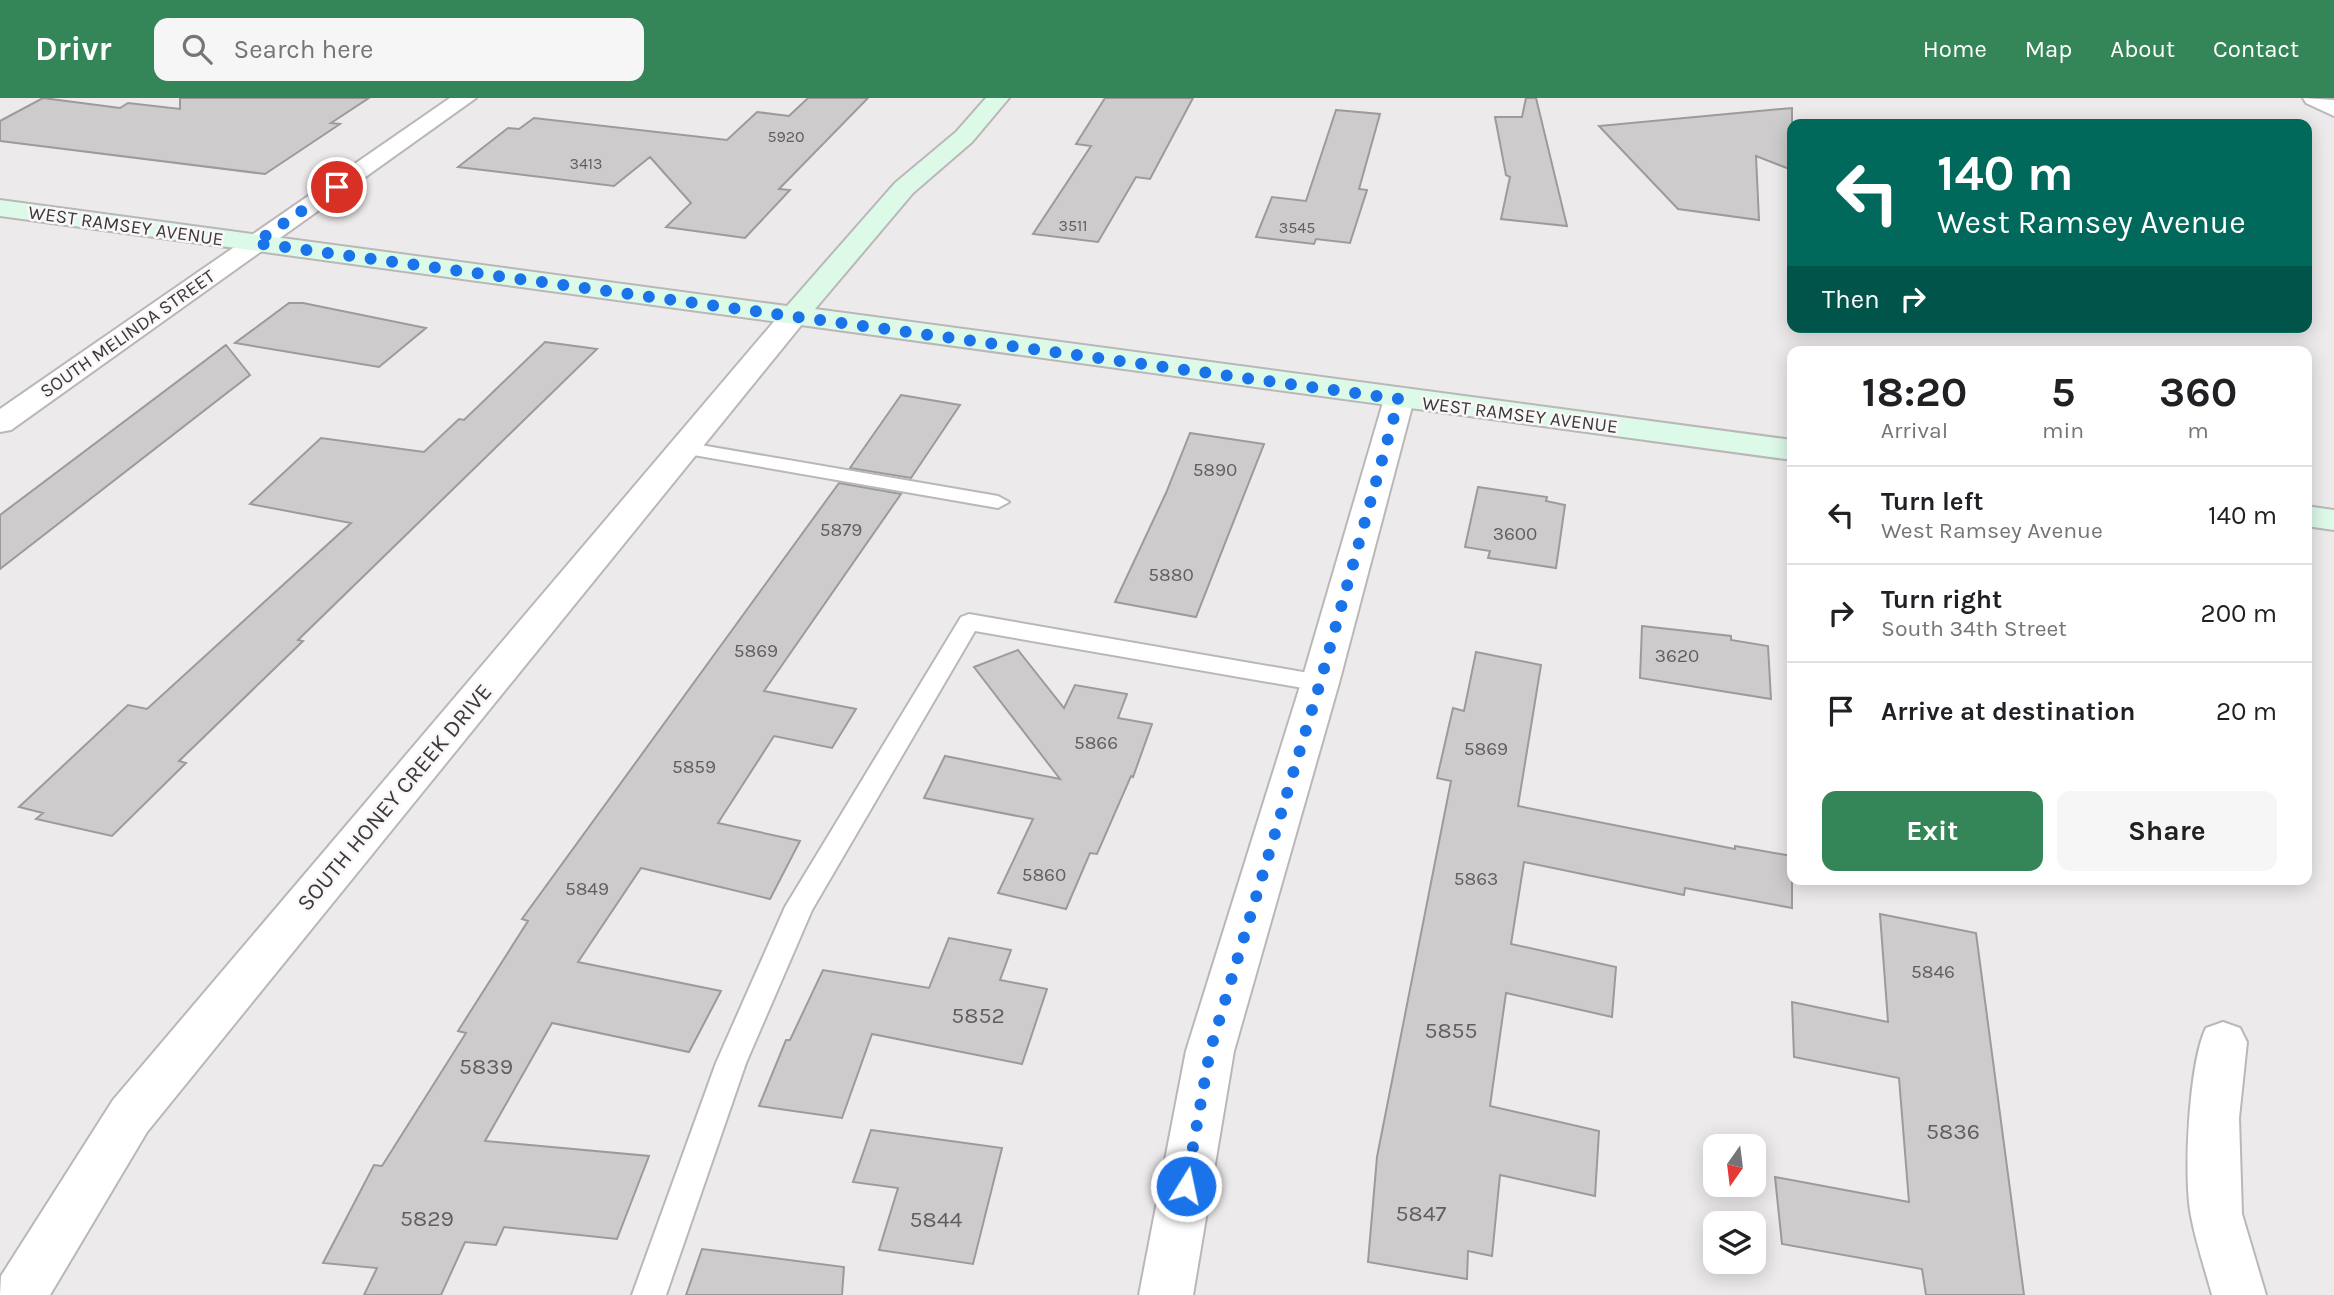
<!DOCTYPE html>
<html lang="en">
<head>
<meta charset="utf-8">
<style>
	body { margin:0; font-family:Karla,sans-serif; background:#f6f6f6; color:#202124; height:100vh; display:flex; flex-direction:column; font-size:26px; white-space:nowrap }
	* { box-sizing:border-box; margin:0 }
	p { font-size:23px; color:#757577 }
	.icon { flex:none; width:38px; height:38px; fill:none; stroke:currentColor; stroke-width:2; stroke-linecap:round; stroke-linejoin:round }
	.map { position:relative; flex:1; overflow:hidden }
	.panel { position:absolute; left:1787px; top:248px; width:525px; height:539px; display:flex; flex-direction:column; background:#fff; border-radius:14px; box-shadow:0 4px 18px #0003 }
	.panel>* { flex:none }
	.top-card { position:absolute; left:1787px; top:21px; width:525px; height:214px; border-radius:14px; box-shadow:0 4px 18px #0003; background:#00695c; color:#fff; overflow:hidden }
	.needle { width:46px; rotate:194deg }
	.buttons { position:absolute; left:1703px; top:1036px; display:grid; gap:14px }
	.buttons a { display:grid; place-items:center; width:63px; height:63px; border-radius:14px; background:#fff; box-shadow:0 4px 18px #0003; font-size:35px }
	.pin { position:absolute; display:grid; place-items:center; width:60px; height:60px; color:#fff; margin:-30px; border:4px solid #fff; border-radius:50%; box-shadow:0 2px 7px #0007 }
	.me { position:absolute; width:77px; margin:-38px; rotate:10deg; stroke-linejoin:round; filter:drop-shadow(0 0 5px #0008) }
	.turn { display:flex; align-items:center; gap:24px; height:147px; padding:0 35px; font-size:32px }
	.turn .icon { width:91px; height:91px; stroke-width:2.5 }
	.turn b { display:block; font-size:49px; line-height:60px }
	.then { display:flex; align-items:center; height:66px; padding:0 35px; background:#0003; gap:14px; font-size:26px }
	.eta { display:flex; justify-content:space-evenly; align-items:center; height:119px; text-align:center }
	.eta b { font-size:42px; font-weight:700; line-height:49px }
	.action { display:flex; gap:14px; margin-top:auto; padding:14px 35px }
	.action a { flex:1; height:80px; border-radius:14px; background:#348658; color:#fff; font-size:28px; font-weight:700; line-height:80px; text-align:center }
	.action a+a { background:#f6f6f6; color:#202124 }
	ul { padding:0; list-style:none }
	li { display:flex; align-items:center; gap:21px; height:98px; padding:0 35px; border-top:2px solid #e0e0e0 }
	li div { flex:1 }
	li b { display:block; font-size:26px }
	li em { font-style:normal }
	header { display:flex; align-items:center; gap:42px; box-sizing:border-box; height:98px; padding:0 35px; background:#348658; color:#fff }
	header strong { font-size:33px }
	nav { display:flex; gap:38px; margin-inline-start:auto; font-size:24px }
	.search { width:490px; height:63px; background:#f6f6f6; display:flex; align-items:center; gap:18px; box-sizing:border-box; padding:0 24px; border-radius:14px; color:#757577; font-size:26px }
	.map>svg:first-child { display:block }
	.building { fill:#cecbcd; stroke:#9d9a9c; stroke-width:2 }
	.lines { fill:none; stroke-linecap:round; stroke-linejoin:round }
	.lane-casing { stroke:#bab7b9; stroke-width:4 }
	.street-casing { stroke:#bab7b9; stroke-width:4 }
	.secondary-casing { stroke:#bab7b9; stroke-width:4 }
	.lane { fill:#fff; fill-rule:evenodd }
	.street { fill:#fff; fill-rule:evenodd }
	.secondary { fill:#ddf9e8; fill-rule:evenodd }
	.route { stroke:#1a73e8; stroke-width:12; stroke-dasharray:0 21.6 }
	.labels { text-anchor:middle; stroke-width:5; stroke-linejoin:round; paint-order:stroke }
	.far-number-label { font-size:16px; fill:#605f60 }
	.far-street-label { font-size:19px; fill:#3c3b3c; stroke:#fbf7f9 }
	.number-label { font-size:19px; fill:#605f60 }
	.street-label { font-size:23px; fill:#3c3b3c; stroke:#fbf7f9 }
	.near-number-label { font-size:23px; fill:#605f60 }
</style>
</head>
<body>
<header>
<strong>Drivr</strong>
<div class="search"><svg class="icon" aria-label="search" viewBox="0 0 24 24"><circle cx="10" cy="10" r="6"/><path d="M15 15l6 6"/></svg>Search here</div>
<nav><a>Home</a><a>Map</a><a>About</a><a>Contact</a></nav>
</header>
<div class="map">
<svg width="2334" height="1197" viewBox="0 0 2334 1197">
	<rect width="100%" height="100%" fill="#edeaec"/>
	<path class="building" d="M43 0 120 10 128 5 180 11V0H369L331 25 340 26 265 76 0 43V23Z
		M808 0H868L779 91 790 92 745 140 666 129 691 105 650 59 614 88 458 69 508 30 519 31 534 20 727 42 757 14 789 18Z
		M1105 0H1193L1150 81 1136 79 1098 144 1033 136 1091 48 1076 46Z
		M1526 0H1536L1567 128 1501 121 1510 79 1506 77 1495 19H1522Z
		M1792 10V72L1756 58 1759 122 1678 111 1599 28Z
		M1336 12 1380 16 1359 91 1367 92 1350 145 1316 141 1314 146 1256 139 1272 99 1306 103Z
		M289 205H303L426 230 379 269 235 245Z
		M545 244 597 251 298 542 303 543 179 663 186 665 112 738 36 721 43 715 19 709 128 607 147 611 351 425 250 406 321 340 424 354 459 321 464 322Z
		M226 247 250 277 0 471V417Z
		M901 297 960 307 911 380 850 370Z
		M1190 335 1264 346 1196 519 1115 504 1166 395Z
		M839 385 901 396 764 593 856 611 832 650 774 638 718 725 800 743 770 801 641 770 578 864 721 893 689 954 552 925 485 1043 649 1058 617 1141 504 1129 496 1147 465 1144 441 1197H364L377 1170 323 1165 374 1067 382 1068 466 935 458 933 528 823 522 821Z
		M1478 389 1547 399 1546 403 1565 407 1556 470 1488 460 1490 453 1465 449Z
		M1642 528 1731 538V542L1768 548 1771 601 1640 580Z
		M1018 552 1064 610 1075 587 1127 596 1118 620 1152 626 1133 679 1131 678 1097 756 1090 755 1066 811 998 795 1033 721 924 700 945 658 1060 681 974 569Z
		M1476 554 1541 567 1518 708 1735 751V748L1792 758V810L1685 790 1684 797 1524 764 1511 846 1616 869 1612 919 1506 895 1490 1008 1599 1033 1595 1098 1500 1077 1492 1158 1468 1153 1467 1181 1368 1164 1377 1059 1451 683 1437 680 1453 610 1464 613Z
		M1880 816 1976 835 2024 1197H1926L1922 1171 1782 1146 1775 1079 1909 1104 1899 980 1794 959 1792 904 1888 924Z
		M949 840 1011 852 1000 882 1047 891 1022 966 872 936 842 1020 759 1008 786 942H790L823 872 929 890Z
		M871 1032 1002 1050 973 1166 879 1152 898 1090 853 1084Z
		M702 1151 844 1169 842 1197H686Z"/>
	<g class="lines">
		<g class="lane-casing">
			<path id="lane" d="M683 344 998 398 1009 404 998 410 676 354 673 350Z
				M969 516 1320 577 1329 579 1332 585 1329 591 1320 593 975 533 812 812 746 965 666 1197H632L716 965 785 809 961 519Z"/>
		</g>
		<g class="street-casing">
			<path id="street" d="M450 0H476L11 332 0 334V311Z
				M2303 0 2334 2V18L2306 5Z
				M793 210 803 213 807 219 803 225 147 1034 50 1197H0L1 1178 113 1002 783 213Z
				M1399 292 1410 294 1414 301 1339 585 1234 953 1193 1197H1139L1186 953 1301 585 1384 301 1388 294Z
				M2223 924 2240 930 2247 944 2239 1020 2242 1116 2266 1197H2212C2205 1171 2196 1145 2191 1118 2183 1079 2189 964 2206 930Z"/>
		</g>
		<g class="secondary-casing">
			<path id="secondary" d="M986 0H1009L972 44 913 95 815 211 1792 342V362L0 118V102L787 208 895 85 956 34Z
				M2306 408 2334 412V432L2306 428Z"/>
		</g>
		<use href="#lane" class="lane"/>
		<use href="#street" class="street"/>
		<use href="#secondary" class="secondary"/>
	</g>
	<g class="lines">
		<path class="route" d="M337 89 255 145 1399 301 1320 585 1210 953 1186 1088"/>
	</g>
	<g class="labels">
		<g class="far-number-label">
			<text x="786" y="44">5920</text>
			<text x="586" y="71">3413</text>
			<text x="1073" y="133">3511</text>
			<text x="1297" y="135">3545</text>
		</g>
		<g class="far-street-label">
			<text transform="translate(126 127) rotate(8)" y="7">WEST RAMSEY AVENUE</text>
			<text transform="translate(127 235) rotate(-35)" y="7">SOUTH MELINDA STREET</text>
			<text transform="translate(1520 316) rotate(7)" y="7">WEST RAMSEY AVENUE</text>
		</g>
		<g class="number-label">
			<text x="1215" y="378">5890</text>
			<text x="841" y="438">5879</text>
			<text x="1515" y="442">3600</text>
			<text x="1171" y="483">5880</text>
			<text x="756" y="559">5869</text>
			<text x="1677" y="564">3620</text>
			<text x="1096" y="651">5866</text>
			<text x="1486" y="657">5869</text>
			<text x="694" y="675">5859</text>
			<text x="1044" y="783">5860</text>
			<text x="1476" y="787">5863</text>
			<text x="587" y="797">5849</text>
			<text x="1933" y="880">5846</text>
		</g>
		<g class="street-label">
			<text transform="translate(394 699) rotate(-50)" y="8">SOUTH HONEY CREEK DRIVE</text>
		</g>
		<g class="near-number-label">
			<text x="978" y="925">5852</text>
			<text x="1451" y="940">5855</text>
			<text x="486" y="976">5839</text>
			<text x="1953" y="1041">5836</text>
			<text x="1421" y="1123">5847</text>
			<text x="427" y="1128">5829</text>
			<text x="936" y="1129">5844</text>
		</g>
	</g>
</svg>
<div class="buttons">
<a><svg class="needle" viewBox="-14 -14 28 28"><path d="M0-13l5 13h-10z" fill="#e53935"/><path d="M0 13l5-13h-10z" fill="#757577"/></svg></a>
<a><svg class="icon" aria-label="layers" viewBox="0 0 24 24"><path d="M12 4l9 5-9 5-9-5zM3 14l9 5 9-5"/></svg></a>
</div>
<div class="pin" style="left:337px;top:89px;background:#d93025"><svg class="icon" aria-label="arrive" viewBox="0 0 24 24"><path d="M6 21V4h12l-3 4 3 4H6"/></svg></div>
<svg class="me" style="left:1186px;top:1088px" viewBox="-20 -20 40 40"><circle r="17" fill="#1a73e8" stroke="#fff" stroke-width="3"/><path d="M0-11L8 9 0 5-8 9z" fill="#fff"/></svg>
<div class="top-card">
<div class="turn"><svg class="icon" aria-label="left" viewBox="0 0 24 24"><path d="M17 20v-9H6M10 6l-5 5 5 5"/></svg><div><b>140 m</b>West Ramsey Avenue</div></div>
<div class="then">Then<svg class="icon" aria-label="right" viewBox="0 0 24 24"><path d="M7 20v-9h11M14 6l5 5-5 5"/></svg></div>
</div>
<section class="panel">
<div class="eta">
<div><b>18:20</b><p>Arrival</p></div>
<div><b>5</b><p>min</p></div>
<div><b>360</b><p>m</p></div>
</div>
<ul>
<li><svg class="icon" aria-label="left" viewBox="0 0 24 24"><path d="M17 20v-9H6M10 6l-5 5 5 5"/></svg><div><b>Turn left</b><p>West Ramsey Avenue</p></div><em>140 m</em></li>
<li><svg class="icon" aria-label="right" viewBox="0 0 24 24"><path d="M7 20v-9h11M14 6l5 5-5 5"/></svg><div><b>Turn right</b><p>South 34th Street</p></div><em>200 m</em></li>
<li><svg class="icon" aria-label="arrive" viewBox="0 0 24 24"><path d="M6 21V4h12l-3 4 3 4H6"/></svg><div><b>Arrive at destination</b></div><em>20 m</em></li>
</ul>
<div class="action"><a>Exit</a><a>Share</a></div>
</section>
</div>
</body>
</html>
